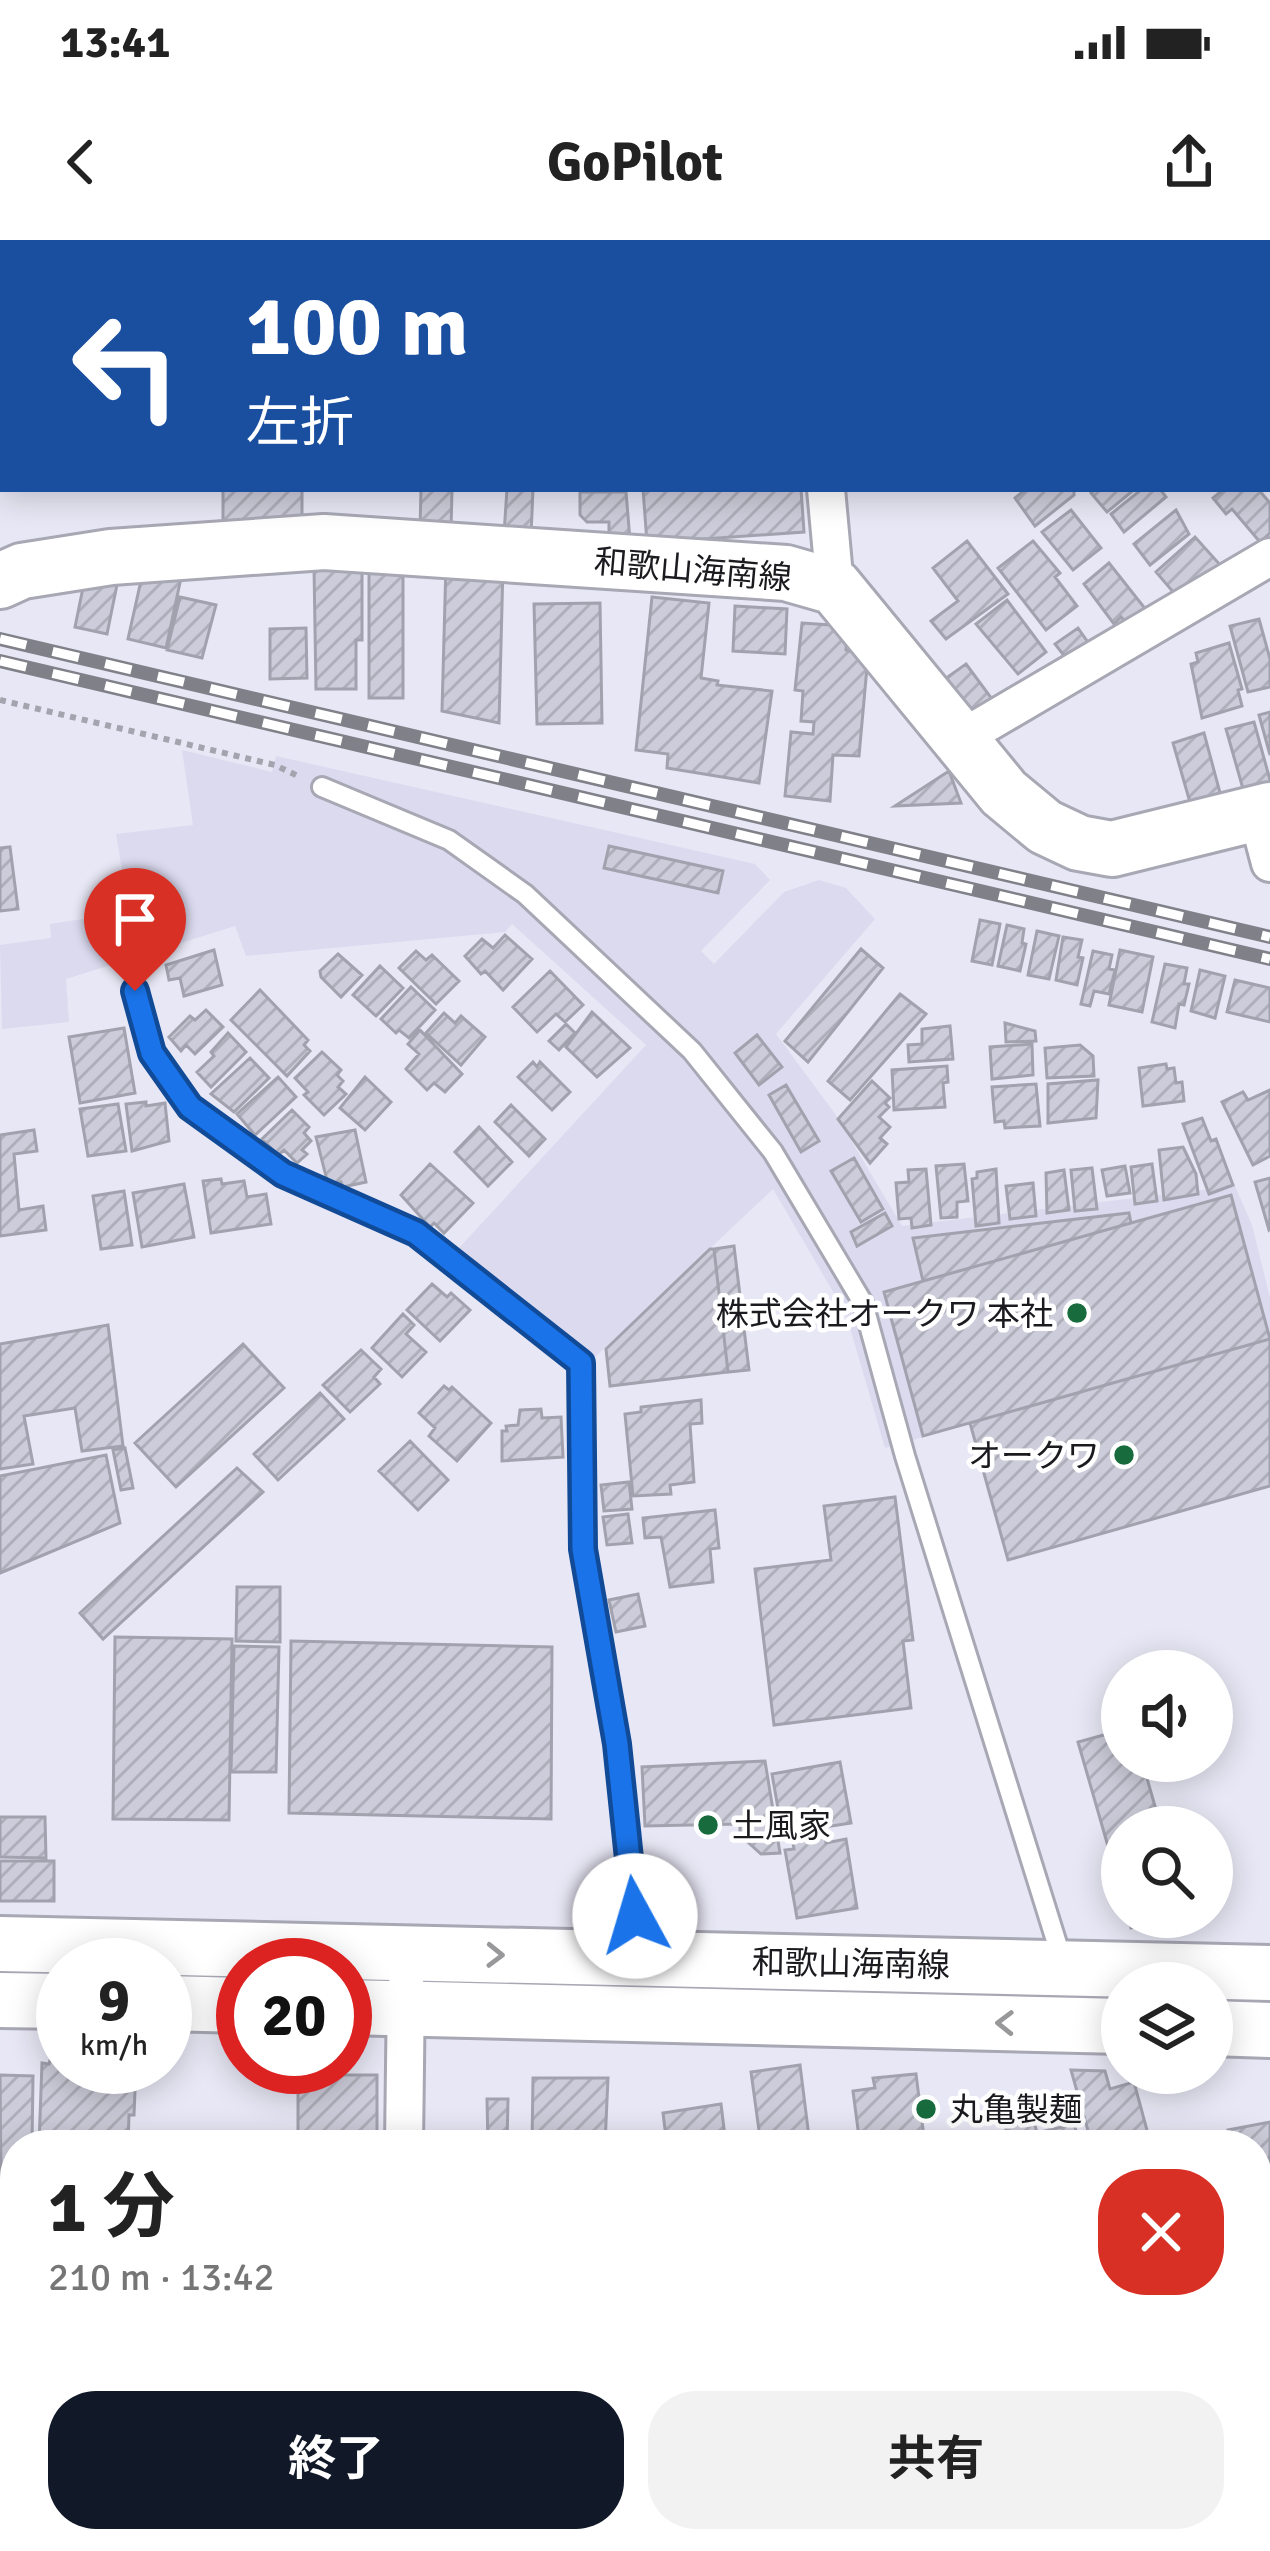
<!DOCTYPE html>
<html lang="ja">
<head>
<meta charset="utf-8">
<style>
	body { margin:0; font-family:Signika,"Noto Sans JP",sans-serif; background:#f2f2f2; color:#222; height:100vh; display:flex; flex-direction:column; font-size:45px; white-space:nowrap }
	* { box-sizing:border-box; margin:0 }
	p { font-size:39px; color:#767676 }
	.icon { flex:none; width:66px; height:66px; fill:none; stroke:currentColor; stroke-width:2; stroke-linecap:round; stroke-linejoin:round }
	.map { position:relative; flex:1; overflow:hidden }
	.details { position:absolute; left:0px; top:1890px; width:1272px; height:423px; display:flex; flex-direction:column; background:#fff; border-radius:48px 48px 0 0; box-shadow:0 6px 30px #0003 }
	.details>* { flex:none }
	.banner { position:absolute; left:0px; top:0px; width:1272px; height:252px; box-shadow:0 6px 30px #0003; background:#1a4fa0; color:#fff; overflow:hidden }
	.controls { position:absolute; left:1101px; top:1410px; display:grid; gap:24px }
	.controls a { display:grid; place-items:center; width:132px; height:132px; border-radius:50%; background:#fff; box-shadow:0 6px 30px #0003; font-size:60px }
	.speed { position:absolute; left:36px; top:1698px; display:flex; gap:24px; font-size:60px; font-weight:700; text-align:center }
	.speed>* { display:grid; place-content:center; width:156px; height:156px; border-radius:50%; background:#fff; box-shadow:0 6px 30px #0003; line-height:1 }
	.speed small { font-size:30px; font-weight:400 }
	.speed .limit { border:18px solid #d22; background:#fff; color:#111 }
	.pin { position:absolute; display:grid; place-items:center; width:102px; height:102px; color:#fff; margin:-123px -51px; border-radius:50% 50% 50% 0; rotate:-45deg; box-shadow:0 0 12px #0007 }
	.pin .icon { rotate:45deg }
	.me { position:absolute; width:132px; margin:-66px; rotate:354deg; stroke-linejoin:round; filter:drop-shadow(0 0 9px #0008) }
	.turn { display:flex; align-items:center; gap:42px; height:252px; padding:0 48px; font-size:54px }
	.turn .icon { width:156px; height:156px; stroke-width:2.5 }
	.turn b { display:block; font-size:84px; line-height:102px }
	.round { display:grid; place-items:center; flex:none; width:126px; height:126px; border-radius:48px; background:#f2f2f2 }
	.overview { display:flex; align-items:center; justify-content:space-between; height:204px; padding:0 48px }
	h1 { font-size:72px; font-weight:700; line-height:90px }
	.cta { display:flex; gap:24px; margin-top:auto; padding:24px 48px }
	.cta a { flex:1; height:138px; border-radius:48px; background:#111827; color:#fff; font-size:48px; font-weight:700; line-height:138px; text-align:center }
	.cta a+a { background:#f2f2f2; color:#222 }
	.status { display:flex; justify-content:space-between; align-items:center; height:84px; padding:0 60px; background:#fff; direction:ltr }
	.status svg { height:33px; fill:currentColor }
	header { display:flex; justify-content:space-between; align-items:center; height:156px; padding:0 48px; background:#fff; font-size:54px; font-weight:700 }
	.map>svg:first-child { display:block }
	.built { fill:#dbdaef }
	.building { fill:url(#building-hatch); stroke:#a2a2af; stroke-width:3 }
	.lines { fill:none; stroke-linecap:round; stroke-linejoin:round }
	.lane-casing { stroke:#a8a7b4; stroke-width:24 }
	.street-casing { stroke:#a8a7b4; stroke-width:42 }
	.secondary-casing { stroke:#a8a7b4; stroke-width:60 }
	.path { stroke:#a4a4af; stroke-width:6; stroke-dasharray:6 6; stroke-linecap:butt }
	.lane { stroke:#fff; stroke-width:18 }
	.street { stroke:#fff; stroke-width:36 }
	.secondary { stroke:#fff; stroke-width:54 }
	.rail-casing { stroke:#808089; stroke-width:14 }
	.rail { stroke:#fff; stroke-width:9; stroke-dasharray:27; stroke-linecap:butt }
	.oneway { stroke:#98989a }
	.route-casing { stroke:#114b97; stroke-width:30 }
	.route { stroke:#1a73e8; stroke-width:21 }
	.poi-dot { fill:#176b3c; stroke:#fff; stroke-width:4.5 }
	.labels { text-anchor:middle; stroke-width:9; stroke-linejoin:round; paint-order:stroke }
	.street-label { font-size:33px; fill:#1a1a1f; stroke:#fff }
	.poi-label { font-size:33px; fill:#1a1a1f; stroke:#fff; text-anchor:end }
</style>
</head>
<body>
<div class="status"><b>13:41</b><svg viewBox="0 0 49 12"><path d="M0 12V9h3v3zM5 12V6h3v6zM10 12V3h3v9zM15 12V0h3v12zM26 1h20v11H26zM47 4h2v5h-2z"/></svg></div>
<header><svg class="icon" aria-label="back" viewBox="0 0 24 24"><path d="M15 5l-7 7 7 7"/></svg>GoPilot<svg class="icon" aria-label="share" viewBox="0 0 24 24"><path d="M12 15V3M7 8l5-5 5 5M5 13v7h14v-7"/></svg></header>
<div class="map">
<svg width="1270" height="2311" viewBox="0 0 1270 2311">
	<defs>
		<pattern id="building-hatch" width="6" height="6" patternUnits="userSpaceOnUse" patternTransform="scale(3)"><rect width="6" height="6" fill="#cdccda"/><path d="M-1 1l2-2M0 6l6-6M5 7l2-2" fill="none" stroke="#afafbb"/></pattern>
	</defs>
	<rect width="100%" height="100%" fill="#e8e7f5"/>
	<path class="built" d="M182 510 272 532 276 516 755 624 770 640 701 711 714 724 784 652 819 640 846 648 875 679 776 794 836 875 902 986 1235 946 1252 985 1270 1058V1099L885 1208 846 1074 773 949 593 1119 459 1008 646 805 512 684 505 692 246 716 235 686 66 739 69 782 2 789 0 705 51 698 50 684 129 672 116 594 193 585Z"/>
	<path class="building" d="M168 0H215V3H168Z
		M424 0H476V3H424Z
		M1082 0H1163L1164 3H1083Z
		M223 249H302V287H223Z
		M421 249H452L451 290 420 289Z
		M507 249H533L531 296 504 294Z
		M643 249H801L804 292 647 303Z
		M1026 249H1074V255L1035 286 1015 258Z
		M1096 249H1135L1107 272 1091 253Z
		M1142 249H1160L1166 257 1124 292 1111 274Z
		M1224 249H1258L1270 263V293L1260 302 1232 269 1226 274 1213 258Z
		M580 252H626L630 300 609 299V282H587L580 275Z
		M1071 270 1101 308 1073 330 1042 292Z
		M1176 270 1189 294 1150 325 1134 304Z
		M1195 297 1222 327 1180 360 1156 332Z
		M967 301 1008 354 946 399 931 381 958 361 933 328Z
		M1033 301 1060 333 1055 337 1077 366 1046 390 998 328Z
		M369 320 403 321V458H369Z
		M446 323 503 326 499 483 442 471Z
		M1109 323 1147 371 1129 386 1121 377 1114 384 1084 344Z
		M362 326V400H356V449H316L314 327Z
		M120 330 107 394 75 387 85 338Z
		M142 336 181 338 166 408 128 399Z
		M180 357 216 365 202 418 167 410Z
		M652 357 709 363 701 438 718 441 717 445 772 451 759 543 667 528 668 514 636 510Z
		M1007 360 1046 412 1018 434 976 384Z
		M600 363 602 483 537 484 534 364Z
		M735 366 787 369 785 414 733 411Z
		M1259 379 1270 419V447L1248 452 1230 386Z
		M802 383 831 385 847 397 846 410 868 416 859 516 833 515 830 561 785 556 791 492 813 494 814 482 801 481 803 451 795 450Z
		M306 388 307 438 270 439V389Z
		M1078 388 1094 411 1073 427 1055 404Z
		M1229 403 1242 449 1238 450 1242 466 1202 478 1191 424 1198 422 1196 413Z
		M966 424 998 467 968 475 942 441Z
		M1270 472V515L1259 475Z
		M1254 482 1270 540V556L1247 563 1226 489Z
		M1204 493 1223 564 1193 573 1173 503Z
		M949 531 961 563 895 566Z
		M609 606 723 631 718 653 604 628Z
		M10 607 18 669 0 671V608Z
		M980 680 1000 684 992 725 972 721Z
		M1007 685 1024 689 1022 703 1026 704 1020 731 998 726Z
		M1037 691 1059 696 1049 739 1028 735Z
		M505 695 532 719 503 750 485 731 481 734 465 716 482 699 493 708Z
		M1063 697 1082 700 1078 717 1083 718 1077 745 1056 740Z
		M861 709 883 728 808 822 785 801Z
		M214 710 222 745 184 756 180 738 169 740 166 725Z
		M1120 710 1153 717 1142 772 1109 765Z
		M416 711 426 720 432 715 459 741 436 764 399 728Z
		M1093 711 1112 715 1109 729 1115 730 1109 754 1094 751 1090 766 1081 764Z
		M338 714 362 735 341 757 321 737 320 731Z
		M1165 724 1187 728 1184 744H1189L1184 765 1179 764 1175 788 1152 782Z
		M380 726 403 748 376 776 353 755Z
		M1200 730 1225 736 1215 778 1191 771Z
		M550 731 583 765 565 782 556 774 537 792 513 767Z
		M1235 740 1270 748V782L1227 772Z
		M411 747 435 770 409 798 399 790 396 793 381 779Z
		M260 750 308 800 304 805 310 811 287 836 231 780Z
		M900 754 926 774 850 860 828 841Z
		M206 770 223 787 195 814 186 805 181 811 169 797 190 776 195 780Z
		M592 772 630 808 597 837 566 807Z
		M444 773 455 783 461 776 485 797 461 825 426 793Z
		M1005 783 1035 791 1036 801 1006 802Z
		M566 784 575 793 559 810 549 801Z
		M950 786 953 819 909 822 908 805 922 804V789Z
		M124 788 135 853 80 863 69 797Z
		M420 790 462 834 445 852 434 843 427 850 406 829 419 814 408 804Z
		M228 793 246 812 211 847 197 832 214 816 211 812Z
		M757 795 782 827 759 845 735 813Z
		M1032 804 1033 835 992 839 990 807Z
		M1080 805 1093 816 1094 836 1047 838 1045 808Z
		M322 812 341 830 337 835 343 841 338 847 346 854 324 875 304 855 308 852 295 838Z
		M250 818 269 838 234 872 211 854Z
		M533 822 537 827 540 822 570 852 552 870 518 837Z
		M1166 824 1167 829 1174 828 1176 843 1182 842 1184 861 1143 866 1139 828Z
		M947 826 948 842 943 843 945 867 894 870 892 830Z
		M278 837 296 857 255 895 237 874Z
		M365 837 391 862 365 890 340 868Z
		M1098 840 1096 878 1048 883V844Z
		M872 841 890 858 885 863 889 867 879 877 890 887 880 898 887 904 870 923 838 879Z
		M1036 844 1040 886 1005 888 1004 881 995 882 992 847Z
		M786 845 819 901 801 912 769 855Z
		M1270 850V916L1253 925 1222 862 1243 852 1248 860Z
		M146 862V866L165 863 169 901 132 911 126 864Z
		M118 864 126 911 88 916 80 869Z
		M511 865 545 899 529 916 495 882Z
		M292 870 309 887 304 893 311 901 302 910 307 914 297 923 284 910 278 915 262 899Z
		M1202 878 1211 901 1216 899 1233 945 1209 954 1183 884Z
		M479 887 512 922 488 946 455 912Z
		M34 890 37 911 14 914 19 970 43 966 46 990 0 996V895Z
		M355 890 366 942 343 947 341 942 328 944 316 897Z
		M1183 907 1196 934 1198 954 1164 960 1159 910Z
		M854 918 883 969 861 982 831 931Z
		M430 924 473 963 444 993 434 983 430 987 401 955Z
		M964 924 968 961 957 962V977L941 978 936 926Z
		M1152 924 1157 961 1135 964 1131 927Z
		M1125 926 1130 953 1107 956 1102 930Z
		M1092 928 1097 969 1075 971 1071 930Z
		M926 929 931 985 912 988 911 978 899 979 896 943 909 942 908 930Z
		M996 929 999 983 976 986 972 939 977 938V932Z
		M1064 930 1069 970 1047 973 1046 933Z
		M1270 938V989L1269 990 1255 942Z
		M221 939 222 944 244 941 247 957 266 954 271 984 211 993 203 941Z
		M1033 943 1036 976 1010 979 1006 946Z
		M184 944 194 997 142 1007 133 953Z
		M124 951 132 1005 101 1009 93 956Z
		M1231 955 1270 1099 923 1196 884 1052Z
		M885 973 892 986 857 1006 851 992Z
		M1129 973 1131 983 923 1041 913 998Z
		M734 1006 749 1130 728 1132 714 1009Z
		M710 1009H714L728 1132 610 1146 606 1109Z
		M432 1044 447 1057 451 1053 470 1070 440 1101 407 1070Z
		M403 1074 414 1085 406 1094 426 1112 402 1137 372 1108Z
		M108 1085 123 1206 82 1211 75 1168 24 1176 33 1224 0 1229V1104Z
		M1270 1099V1246L1008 1320 970 1183Z
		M243 1104 284 1148 176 1247 135 1203Z
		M361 1110 381 1129 374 1137 380 1144 350 1172 323 1145Z
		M444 1146 449 1150 452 1147 491 1183 457 1221 429 1196 435 1188 419 1173Z
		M320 1153 344 1179 278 1240 254 1214Z
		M701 1160 702 1183 690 1184 694 1242 670 1245 671 1254 633 1256 625 1174 641 1172V1167Z
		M541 1169 542 1178 561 1177 563 1217 502 1221V1191H507L506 1186 518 1185 520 1170Z
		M410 1201 448 1240 418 1270 379 1231Z
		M125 1208 133 1248 121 1250 113 1210Z
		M106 1215 120 1283 0 1333V1236Z
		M237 1228 263 1252 103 1399 80 1373Z
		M629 1242 632 1269 604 1271 601 1245Z
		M895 1257 913 1400 903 1401 911 1468 774 1485 755 1329 831 1320 824 1266Z
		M715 1270 719 1308 710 1309 713 1342 670 1347 661 1297 645 1298 643 1278Z
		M628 1274 632 1303 607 1305 603 1277Z
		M237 1347H280V1402L236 1401Z
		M638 1354 645 1386 616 1392 609 1360Z
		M115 1397 232 1399 229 1580 113 1579Z
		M291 1401 552 1407 551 1579 289 1573Z
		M234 1406 279 1407 276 1532H231Z
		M1111 1493 1112 1501 1122 1498V1521H1142L1161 1587H1122V1655L1078 1502Z
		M765 1521 780 1613 761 1614 740 1595V1584L645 1586 642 1527Z
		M840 1522 851 1583 825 1587 826 1603 846 1599 857 1668 797 1678 785 1610 794 1609 791 1590 782 1591 772 1534Z
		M0 1577H45L46 1618 0 1617Z
		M0 1621H54V1661H0Z
		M1128 1677H1169L1131 1688Z
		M51 1816H63V1827H136L134 1875H129L128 1905H39L42 1823 49 1824Z
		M800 1825 810 1905H761L751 1832Z
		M1071 1830 1105 1831 1110 1849 1134 1842 1151 1905H1092Z
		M916 1834 925 1905H860L853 1851 875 1848 873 1838Z
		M0 1835 33 1836 32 1905H15V1932H2L1 1941Z
		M305 1835H377V1905H294V1894H298V1842L306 1843Z
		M533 1838H608L605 1905H532Z
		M487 1859H508L507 1905H488Z
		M721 1864 726 1905H667L663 1873Z
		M1033 1878 1037 1893 1074 1884 1080 1905H1010L1005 1885Z
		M1270 1882V1979L1257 1981V1905H1213L1230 1902 1228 1890Z
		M0 2076 13 2077 11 2095 0 2094Z
		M0 2203 14 2204 11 2245 0 2244Z
		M17 2298H89L87 2311H15Z
		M388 2298H391L416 2311H382Z
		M432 2298H440L465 2311H425Z
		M619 2298H653L648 2311H613Z
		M662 2298H680L683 2311H666Z
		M693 2298H722L724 2311H696Z
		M756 2298H915L917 2311H757Z
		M945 2298H1070L1071 2311H946Z"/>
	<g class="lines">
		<g class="lane-casing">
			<path id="lane" d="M322 547 449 600 525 654 692 811 773 912 863 1063 905 1216 1063 1723
				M135 751 152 813 190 867 283 934 416 993 581 1123 583 1309 617 1504 639 1714"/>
		</g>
		<g class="street-casing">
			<path id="street" d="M804 0V3
				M826 249 835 347
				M960 499 1270 317
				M1257 574 1270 623
				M404 1905 406 1747
				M506 2298 535 2311"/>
		</g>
		<g class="secondary-casing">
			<path id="secondary" d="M0 341 22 331 111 317 324 302 786 333 835 347 1004 553 1045 587 1079 603 1112 609 1270 570
				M0 1704 1270 1733
				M0 1760 63 1761
				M165 1763 243 1765
				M345 1767 1122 1786
				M1212 1788 1270 1790"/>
		</g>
		<path class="path" d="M0 460 275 525 298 536"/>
		<use href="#lane" class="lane"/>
		<use href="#street" class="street"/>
		<use href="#secondary" class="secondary"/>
		<g class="rail-casing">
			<path id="rail" d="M0 399 1270 697
				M0 421 1270 719"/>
		</g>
		<use href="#rail" class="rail"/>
	</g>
	<defs><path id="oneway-chevron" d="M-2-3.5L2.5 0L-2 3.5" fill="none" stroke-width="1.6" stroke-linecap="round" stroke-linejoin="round" transform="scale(3)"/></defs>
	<g class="oneway">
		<use href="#oneway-chevron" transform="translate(495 1715) rotate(1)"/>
		<use href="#oneway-chevron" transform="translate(1005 1783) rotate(-179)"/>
	</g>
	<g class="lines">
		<g class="route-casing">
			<path id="route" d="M135 751 152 813 190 867 283 934 416 993 581 1123 583 1309 617 1504 635 1676"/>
		</g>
		<use href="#route" class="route"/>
	</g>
	<g class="poi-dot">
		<circle cx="1077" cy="1073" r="12"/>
		<circle cx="1124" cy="1215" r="12"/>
		<circle cx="708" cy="1585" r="12"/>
		<circle cx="926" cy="1869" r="12"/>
	</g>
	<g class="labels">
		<g class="street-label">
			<text transform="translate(693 329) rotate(5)" y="12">和歌山海南線</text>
			<text transform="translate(851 1723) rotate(1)" y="12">和歌山海南線</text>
		</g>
		<g class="poi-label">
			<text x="1053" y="1085">株式会社オークワ 本社</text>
			<text x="1100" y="1227">オークワ</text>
			<text x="732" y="1597" text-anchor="start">土風家</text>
			<text x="950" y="1881" text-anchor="start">丸亀製麺</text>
		</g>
	</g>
</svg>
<div class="controls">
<a><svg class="icon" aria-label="sound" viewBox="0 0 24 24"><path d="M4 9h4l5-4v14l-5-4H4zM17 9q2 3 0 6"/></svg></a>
<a><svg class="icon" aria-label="search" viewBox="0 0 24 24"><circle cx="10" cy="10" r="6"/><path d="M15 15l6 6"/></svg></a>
<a><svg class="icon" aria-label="layers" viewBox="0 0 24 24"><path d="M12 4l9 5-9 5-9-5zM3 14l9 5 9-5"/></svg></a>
</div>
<div class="speed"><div>9<small>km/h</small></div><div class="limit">20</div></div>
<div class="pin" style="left:135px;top:751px;background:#d93025"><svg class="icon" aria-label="arrive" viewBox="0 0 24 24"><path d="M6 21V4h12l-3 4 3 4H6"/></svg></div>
<svg class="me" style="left:635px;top:1676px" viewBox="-20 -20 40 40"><circle r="19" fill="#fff"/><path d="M0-13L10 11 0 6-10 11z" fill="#1a73e8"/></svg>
<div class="banner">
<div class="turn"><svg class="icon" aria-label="left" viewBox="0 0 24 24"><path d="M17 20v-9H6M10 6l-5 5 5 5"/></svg><div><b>100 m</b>左折</div></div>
</div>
<section class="details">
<div class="overview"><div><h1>1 分</h1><p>210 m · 13:42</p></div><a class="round" style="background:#d93025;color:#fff"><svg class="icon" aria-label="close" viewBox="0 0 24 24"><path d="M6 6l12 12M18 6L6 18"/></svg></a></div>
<div class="cta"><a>終了</a><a>共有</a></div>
</section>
</div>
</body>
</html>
